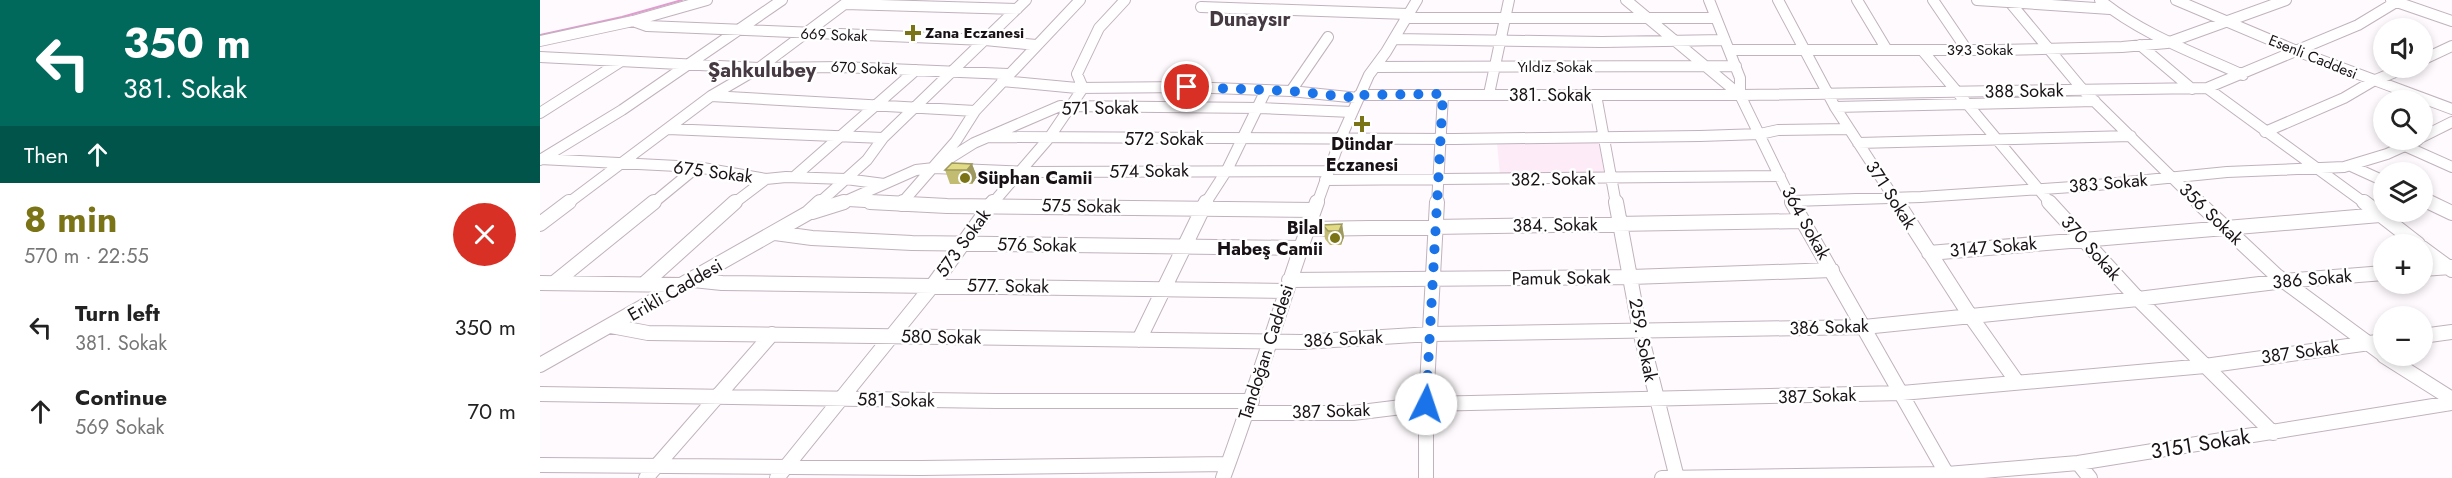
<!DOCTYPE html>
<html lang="en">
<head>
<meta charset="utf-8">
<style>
	body { margin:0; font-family:Jost,sans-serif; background:#f2f2f2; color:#222; height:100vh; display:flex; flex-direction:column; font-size:22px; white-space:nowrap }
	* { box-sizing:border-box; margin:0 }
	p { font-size:20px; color:#767676 }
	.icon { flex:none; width:33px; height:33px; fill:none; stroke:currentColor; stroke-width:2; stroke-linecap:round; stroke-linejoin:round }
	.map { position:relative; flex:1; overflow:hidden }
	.details { display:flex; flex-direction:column; background:#fff; width:540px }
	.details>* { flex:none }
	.guide { background:#00695c; color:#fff; overflow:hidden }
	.controls { position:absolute; left:1833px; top:18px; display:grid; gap:12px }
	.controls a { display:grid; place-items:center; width:60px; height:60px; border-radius:50%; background:#fff; box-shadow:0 3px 9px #0003; font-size:30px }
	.pin { position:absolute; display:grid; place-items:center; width:51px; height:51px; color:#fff; margin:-26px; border:3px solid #fff; border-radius:50%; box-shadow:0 2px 6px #0007 }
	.me { position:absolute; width:66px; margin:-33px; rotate:4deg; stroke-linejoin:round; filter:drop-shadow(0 0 4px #0008) }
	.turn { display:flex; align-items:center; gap:21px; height:126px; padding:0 24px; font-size:27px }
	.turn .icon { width:78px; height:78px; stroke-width:2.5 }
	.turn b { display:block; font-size:42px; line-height:51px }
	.then { display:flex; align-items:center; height:57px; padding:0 24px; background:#0003; gap:12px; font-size:22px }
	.round { display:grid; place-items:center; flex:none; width:63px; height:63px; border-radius:32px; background:#f2f2f2 }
	.overview { display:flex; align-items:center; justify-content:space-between; height:102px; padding:0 24px }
	h1 { font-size:36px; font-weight:700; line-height:45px; color:#7b7417 }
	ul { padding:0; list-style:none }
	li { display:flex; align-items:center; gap:18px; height:84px; padding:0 24px }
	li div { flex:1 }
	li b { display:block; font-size:22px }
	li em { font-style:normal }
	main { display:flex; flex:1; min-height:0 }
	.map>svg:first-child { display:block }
	.built { fill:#feebf8 }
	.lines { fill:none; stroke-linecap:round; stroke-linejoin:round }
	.stream { stroke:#e29cd0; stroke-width:2 }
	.minor-far1-casing { stroke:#c1b2bd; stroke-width:12 }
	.minor-casing { stroke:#c1b2bd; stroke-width:16 }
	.minor-far1 { stroke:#fff; stroke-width:10 }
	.minor { stroke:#fff; stroke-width:14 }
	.wall { fill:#c2bc73 }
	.shaded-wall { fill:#9e995e }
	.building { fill:#e2db86; stroke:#9e995e; stroke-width:1.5 }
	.route { stroke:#1a73e8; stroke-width:10; stroke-dasharray:0 18 }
	.poi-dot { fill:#7b7417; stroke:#fff; stroke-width:2 }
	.labels { text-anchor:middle; stroke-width:5; stroke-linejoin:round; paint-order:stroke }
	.far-poi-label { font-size:15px; font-weight:bold; fill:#181216; stroke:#fff; text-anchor:start }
	.far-street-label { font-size:15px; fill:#181216; stroke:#fff }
	.street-label { font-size:18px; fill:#181216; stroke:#fff }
	.poi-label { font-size:18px; font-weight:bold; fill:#181216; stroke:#fff }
	.far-district-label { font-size:20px; font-weight:bold; fill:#453942; stroke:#fff }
	.near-street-label { font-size:21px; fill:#181216; stroke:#fff }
</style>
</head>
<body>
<main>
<section class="details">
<div class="guide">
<div class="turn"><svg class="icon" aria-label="left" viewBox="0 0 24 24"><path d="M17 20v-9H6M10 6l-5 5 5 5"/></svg><div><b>350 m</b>381. Sokak</div></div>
<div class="then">Then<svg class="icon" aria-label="ahead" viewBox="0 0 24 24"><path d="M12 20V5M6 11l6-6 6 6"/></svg></div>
</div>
<div class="overview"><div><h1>8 min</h1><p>570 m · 22:55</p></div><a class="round" style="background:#d93025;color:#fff"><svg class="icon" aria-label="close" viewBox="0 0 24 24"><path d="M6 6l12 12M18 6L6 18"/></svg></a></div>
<ul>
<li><svg class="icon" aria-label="left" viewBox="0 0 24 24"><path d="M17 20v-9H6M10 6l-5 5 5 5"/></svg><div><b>Turn left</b><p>381. Sokak</p></div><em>350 m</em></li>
<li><svg class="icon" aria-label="ahead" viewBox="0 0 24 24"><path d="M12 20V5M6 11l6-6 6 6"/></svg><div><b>Continue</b><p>569 Sokak</p></div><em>70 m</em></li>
</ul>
</section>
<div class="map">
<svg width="1912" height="478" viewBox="0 0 1912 478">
	<rect width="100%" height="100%" fill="#fefafd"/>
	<path class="built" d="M1059 141 1064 174 960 175 957 143Z"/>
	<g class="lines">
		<path class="stream" d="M0 35 82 17 142 0"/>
		<g class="minor-far1-casing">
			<path id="minor-far1" d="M1086 0 1200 95 1253 204
				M1169 0 1200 78V95
				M1238 0 1295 107 1358 204
				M1317 0 1347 50
				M1393 0 1427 50
				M1437 0 1570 9
				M1468 0 1543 90 1659 204
				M1560 0C1601 34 1655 53 1703 75
				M1636 0 1759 52 1912 109
				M1851 0 1912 21
				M305 4 477 9
				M661 7 868 14
				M866 18H1176
				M93 21 107 26 445 40 496 45
				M854 39 1062 42 1185 40
				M0 41 93 21 167 0
				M1600 45 1652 89
				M1190 50H1458L1582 47 1627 43 1746 0
				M1382 50 1511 204
				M0 57 219 68 301 67 468 74
				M1882 60 1912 46
				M835 67 1196 66
				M462 81 537 88 647 87 751 91 818 98
				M1667 88 1826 204
				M751 91 788 37
				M949 94 969 0
				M819 95H1200L1667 88 1818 25 1856 2
				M1056 95 1076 204
				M171 96 435 111
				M1295 107 1555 101
				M0 113 80 62
				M128 129 343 138
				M1725 132 1804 98 1833 81 1865 68
				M448 137 914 139 1160 136 1220 134 1238 130 1309 129
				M1882 137 1912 122
				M1318 143 1591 136
				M1865 146 1912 167
				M0 159 157 167 226 179 246 177 306 179 344 184
				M0 160 82 110 242 0
				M1811 166 1844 181
				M394 168 434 143 520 106 719 108 812 112
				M254 177 376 70
				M785 180 1240 176
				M1882 199 1892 204
				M308 201 360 204
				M1252 201 1381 197 1547 186 1687 172 1804 167 1847 154 1878 140
				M27 204 171 96 219 68 310 0
				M112 204 157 167
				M193 204 226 179
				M278 204 327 160 343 138 486 0
				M299 204 376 170 394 168 488 172 788 171
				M361 204 416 141 435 111 540 0
				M452 204 509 138 543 88 537 74 559 28 585 0
				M665 204 687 170 726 90
				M777 204 800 140 829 75 846 52 877 0
				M897 204 903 95"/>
		</g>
		<g class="minor-casing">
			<path id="minor" d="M330 202 407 206 774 210
				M1076 202 1100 331 1137 478
				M1252 202 1409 478
				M1357 202 1429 314 1477 382
				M1509 202 1598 299 1733 433
				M1658 202 1737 276 1844 355
				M1824 202 1878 244
				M1889 202 1912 213
				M361 204 363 202
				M272 212 304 202
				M0 224 29 202
				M767 229 1263 221
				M235 233 272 238 372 243 761 248
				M1882 248 1912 270
				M1389 253 1840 215
				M1882 269 1911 267
				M153 280 182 283 746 291
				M749 280 1091 277 1292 270
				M0 283 143 285
				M14 283 114 202
				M104 284 195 202
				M71 326 108 333 761 342 891 334 1324 327 1598 299 1744 281 1844 273
				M1882 336 1912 332
				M599 340 666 202
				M1844 356 1912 399
				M0 365 268 213 280 202
				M0 394 456 401H712
				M707 413H813L886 404 1362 393 1665 366 1844 341
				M1538 463 1550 478
				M0 465 381 468 688 464
				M106 478 232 334
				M237 478 393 285 453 202
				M683 478C717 387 744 294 777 202
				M886 478V404L897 202
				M1122 478 1407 474 1538 463 1912 403"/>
		</g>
		<use href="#minor-far1" class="minor-far1"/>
		<use href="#minor" class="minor"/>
	</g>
	<path class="wall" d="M432 164 437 177 432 184H410L405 170Z
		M802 224 804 237 801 245H790L785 239 783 225Z"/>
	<path class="shaded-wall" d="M432 164 437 177 432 184 427 170Z
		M802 224 804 237 801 245 799 231Z"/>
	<path class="building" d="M412 163 432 164 427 170H405Z
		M802 224 799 231H788L783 225Z"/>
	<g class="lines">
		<path class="route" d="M647 87 751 91 818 98 819 95 903 94 886 404"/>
	</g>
	<g class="poi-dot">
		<path d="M370 24h6v6h6v6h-6v6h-6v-6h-6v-6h6z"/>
		<path d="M819 115h6v6h6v6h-6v6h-6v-6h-6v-6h6z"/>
		<circle cx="425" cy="178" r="6"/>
		<circle cx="795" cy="238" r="6"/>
	</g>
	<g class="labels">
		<g class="far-poi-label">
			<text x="385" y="38">Zana Eczanesi</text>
		</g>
		<g class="far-street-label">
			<text transform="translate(294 35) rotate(2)" y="5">669 Sokak</text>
			<text x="1440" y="55">393 Sokak</text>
			<text transform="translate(1773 57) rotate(22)" y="5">Esenli Caddesi</text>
			<text x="1015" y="72">Yıldız Sokak</text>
			<text transform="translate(324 68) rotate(2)" y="5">670 Sokak</text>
		</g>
		<g class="street-label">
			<text transform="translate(1484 91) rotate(-1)" y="6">388 Sokak</text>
			<text x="1010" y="101">381. Sokak</text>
			<text transform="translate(560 108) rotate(-1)" y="6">571 Sokak</text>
			<text x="624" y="145">572 Sokak</text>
			<text transform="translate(609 171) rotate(-1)" y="6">574 Sokak</text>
			<text transform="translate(173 172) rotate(7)" y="6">675 Sokak</text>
			<text transform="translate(1013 179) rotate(-1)" y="6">382. Sokak</text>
			<text transform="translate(1568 183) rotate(-5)" y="6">383 Sokak</text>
			<text transform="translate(1351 195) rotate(57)" y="6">371 Sokak</text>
			<text transform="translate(541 206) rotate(1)" y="6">575 Sokak</text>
			<text transform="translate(1671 214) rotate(44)" y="6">356 Sokak</text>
			<text transform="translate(1266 223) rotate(61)" y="6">364 Sokak</text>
			<text transform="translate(1015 225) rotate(-1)" y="6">384. Sokak</text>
			<text transform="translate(423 243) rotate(-54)" y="6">573 Sokak</text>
			<text transform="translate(497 245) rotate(1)" y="6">576 Sokak</text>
			<text transform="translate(1453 247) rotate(-5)" y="6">3147 Sokak</text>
			<text transform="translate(1551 248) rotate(48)" y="6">370 Sokak</text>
			<text transform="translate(1021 278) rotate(-1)" y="6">Pamuk Sokak</text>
			<text transform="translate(1772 279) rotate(-5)" y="6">386 Sokak</text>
			<text transform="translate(468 286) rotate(1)" y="6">577. Sokak</text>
			<text transform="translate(135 290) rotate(-30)" y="6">Erikli Caddesi</text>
			<text transform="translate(1289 327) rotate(-2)" y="6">386 Sokak</text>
			<text transform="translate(401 337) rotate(1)" y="6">580 Sokak</text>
			<text transform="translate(803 339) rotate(-3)" y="6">386 Sokak</text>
			<text transform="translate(1103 340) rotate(79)" y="6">259. Sokak</text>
			<text transform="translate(726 352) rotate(-72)" y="6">Tandoğan Caddesi</text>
			<text transform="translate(1760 352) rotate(-8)" y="6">387 Sokak</text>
			<text transform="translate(1277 396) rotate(-2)" y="6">387 Sokak</text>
			<text transform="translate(356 400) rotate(1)" y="6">581 Sokak</text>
			<text transform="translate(791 411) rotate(-2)" y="6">387 Sokak</text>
		</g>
		<g class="poi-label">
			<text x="822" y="150">Dündar<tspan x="822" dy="21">Eczanesi</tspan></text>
			<text x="437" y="184" text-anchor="start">Süphan Camii</text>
			<text x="783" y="234" text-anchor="end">Bilal<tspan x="783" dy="21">Habeş Camii</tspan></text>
		</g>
		<g class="far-district-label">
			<text x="710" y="26">Dunaysır</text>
			<text x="222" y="77">Şahkulubey</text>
		</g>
		<g class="near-street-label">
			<text transform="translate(1660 444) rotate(-9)" y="7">3151 Sokak</text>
		</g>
	</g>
</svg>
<div class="controls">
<a><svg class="icon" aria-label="sound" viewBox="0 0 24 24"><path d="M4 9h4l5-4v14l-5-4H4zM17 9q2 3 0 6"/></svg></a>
<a><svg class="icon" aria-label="search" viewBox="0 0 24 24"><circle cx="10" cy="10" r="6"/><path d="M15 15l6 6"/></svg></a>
<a><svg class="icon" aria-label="layers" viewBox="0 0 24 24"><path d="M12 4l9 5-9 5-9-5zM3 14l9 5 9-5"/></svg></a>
<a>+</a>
<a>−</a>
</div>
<div class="pin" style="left:647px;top:87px;background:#d93025"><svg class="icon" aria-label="arrive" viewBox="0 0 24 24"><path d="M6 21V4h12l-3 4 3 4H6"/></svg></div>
<svg class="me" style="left:886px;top:404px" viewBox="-20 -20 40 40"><circle r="19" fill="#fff"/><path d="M0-13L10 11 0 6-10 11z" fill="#1a73e8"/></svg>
</div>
</main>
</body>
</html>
